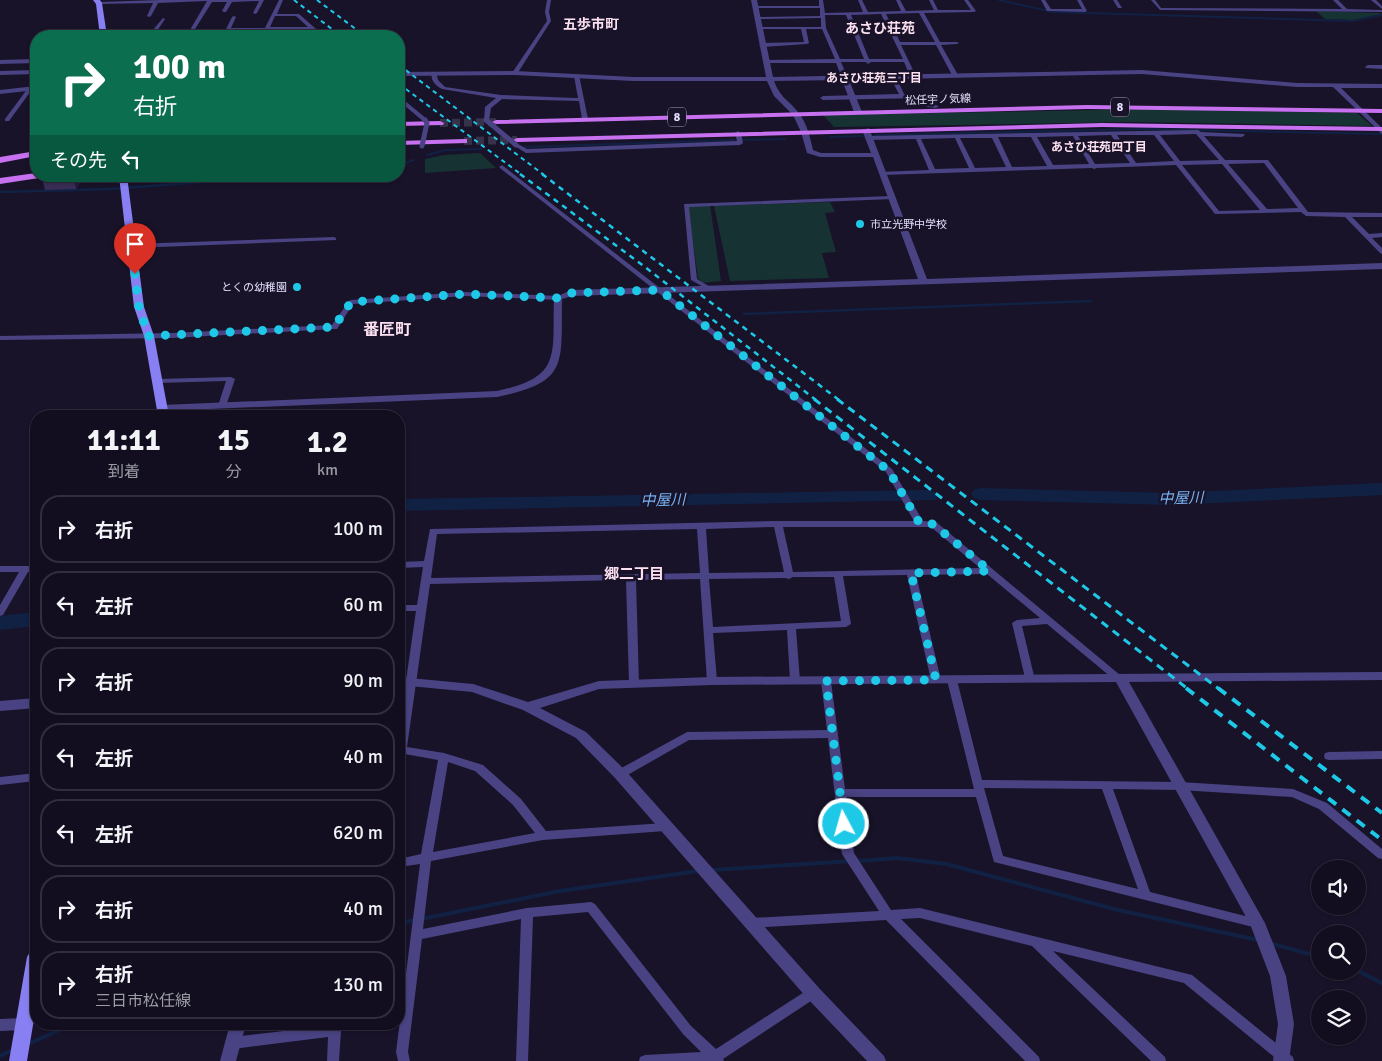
<!DOCTYPE html>
<html lang="ja">
<head>
<meta charset="utf-8">
<style>
	body { margin:0; font-family:Signika,"Noto Sans JP",sans-serif; background:#1f1c2c; color:#f1f3f6; height:100vh; display:flex; flex-direction:column; font-size:19px; white-space:nowrap }
	* { box-sizing:border-box; margin:0 }
	p { font-size:16px; color:#9c9ca4 }
	.icon { flex:none; width:28px; height:28px; fill:none; stroke:currentColor; stroke-width:2; stroke-linecap:round; stroke-linejoin:round }
	.map { position:relative; flex:1; overflow:hidden }
	.sheet { position:absolute; left:30px; top:410px; width:375px; height:620px; display:flex; flex-direction:column; background:#120e1f; border-radius:20px; box-shadow:0 1px 4px #0004,0 0 0 1px #312e3d }
	.sheet>* { flex:none }
	.top-card { position:absolute; left:30px; top:30px; width:375px; height:152px; border-radius:20px; box-shadow:0 1px 4px #0004,0 0 0 1px #312e3d; background:#0b6e4f; color:#fff; overflow:hidden }
	.controls { position:absolute; left:1311px; top:860px; display:grid; gap:10px }
	.controls a { display:grid; place-items:center; width:55px; height:55px; border-radius:50%; background:#120e1f; box-shadow:0 1px 4px #0004,0 0 0 1px #312e3d; font-size:25px }
	.pin { position:absolute; display:grid; place-items:center; width:42px; height:42px; color:#fff; margin:-51px -21px; border-radius:50% 50% 50% 0; rotate:-45deg; box-shadow:0 0 5px #0007 }
	.pin .icon { rotate:45deg }
	.me { position:absolute; width:55px; margin:-28px; rotate:354deg; stroke-linejoin:round; filter:drop-shadow(0 0 4px #0008) }
	.turn { display:flex; align-items:center; gap:18px; height:105px; padding:0 20px; font-size:22px }
	.turn .icon { width:65px; height:65px; stroke-width:2.5 }
	.turn b { display:block; font-size:35px; line-height:42px }
	.then { display:flex; align-items:center; height:48px; padding:0 20px; background:#0003; gap:10px; font-size:19px }
	.eta { display:flex; justify-content:space-evenly; align-items:center; height:85px; text-align:center }
	.eta b { font-size:30px; font-weight:800; line-height:35px }
	ul { padding:0; list-style:none }
	li { display:flex; align-items:center; gap:15px; height:68px; margin:0 10px 8px; padding:0 10px; border:2px solid #312e3d; border-radius:20px }
	li div { flex:1 }
	li b { display:block; font-size:19px }
	li em { font-style:normal }
	.map>svg:first-child { display:block }
	.green { fill:#173232 }
	.lines { fill:none; stroke-linecap:round; stroke-linejoin:round }
	.stream-far2 { stroke:#112144; stroke-width:2 }
	.stream-far1 { stroke:#112144; stroke-width:2.5 }
	.stream { stroke:#112144; stroke-width:4 }
	.river { fill:#112144; fill-rule:evenodd }
	.primary-tunnel { stroke:#363249; stroke-width:8; stroke-dasharray:8 4; stroke-linecap:butt }
	.minor { fill:#494383; fill-rule:evenodd }
	.tertiary { fill:#494383; fill-rule:evenodd }
	.secondary { fill:#887ff2; fill-rule:evenodd }
	.primary { fill:#c771f0; fill-rule:evenodd }
	.rail-far3 { stroke:#1ec9e8; stroke-width:2; stroke-dasharray:4.5 4; stroke-linecap:butt }
	.rail-far2 { stroke:#1ec9e8; stroke-width:2.5; stroke-dasharray:5.5 5; stroke-linecap:butt }
	.rail-far1 { stroke:#1ec9e8; stroke-width:3; stroke-dasharray:8 6; stroke-linecap:butt }
	.rail { stroke:#1ec9e8; stroke-width:4; stroke-dasharray:10 8; stroke-linecap:butt }
	.minor-bridge { stroke:#494383; stroke-width:5 }
	.wall { fill:#382e55 }
	.shaded-wall { fill:#231b3c }
	.building { fill:#4a4167; stroke:#625a7e }
	.route { stroke:#1ec9e8; stroke-width:9; stroke-dasharray:0 16.2 }
	.poi-dot { fill:#1ec9e8; stroke:#181329; stroke-width:2 }
	.labels { text-anchor:middle; stroke-width:5; stroke-linejoin:round; paint-order:stroke }
	.far-street-label { font-size:11px; fill:#e3dffc; stroke:#181329 }
	.far-poi-label { font-size:11px; fill:#e3dffc; stroke:#181329; text-anchor:start }
	.far-neighbourhood-label { font-size:12px; font-weight:bold; fill:#fce0f0; stroke:#181329 }
	.shield { fill:#181329; stroke:#a6a2bd; stroke-width:1 }
	.shield-label { font-size:12px; font-weight:bold; fill:#e3dffc }
	.far-quarter-label { font-size:14px; font-weight:bold; fill:#fce0f0; stroke:#181329 }
	.water-label { font-size:15px; font-style:italic; fill:#77b2f1; stroke:#181329 }
	.neighbourhood-label { font-size:15px; font-weight:bold; fill:#fce0f0; stroke:#181329 }
	.quarter-label { font-size:16px; font-weight:bold; fill:#fce0f0; stroke:#181329 }
</style>
</head>
<body>
<div class="map">
<svg width="1382" height="1061" viewBox="0 0 1382 1061">
	<rect width="100%" height="100%" fill="#181329"/>
	<path class="green" d="M1316 11 1380 13 1382 14 1352 20 1325 19Z
		M1158 109 1357 113 1372 126 1131 122 834 127 823 115Z
		M480 153 496 168 425 173V159L444 155Z
		M830 202 835 212 825 213 836 252 822 253 829 278 730 281 714 206Z
		M710 205 721 281 702 283 698 278 688 208 690 206Z"/>
	<g class="lines">
		<path class="stream-far2" d="M999 0 1053 12 1352 21 1382 15
			M875 135 1144 129 1382 134
			M830 137 862 136
			M743 140 785 139
			M525 147 734 140
			M427 155 446 150 481 149
			M399 165 414 160"/>
		<path class="stream-far1" d="M0 192 112 189 279 176
			M744 314 1091 301"/>
		<path class="stream" d="M857 861 897 858 946 864 1118 910 1258 940
			M712 870 851 861
			M421 919 560 891 698 871
			M399 923 415 920
			M1269 943 1320 957
			M1358 971 1382 983
			M28 1044 73 1024
			M0 1056 13 1050"/>
		<path class="river" d="M1382 483V495L1173 505 981 500 974 498 971 494 974 490 981 488 1173 493Z
			M928 490 935 492 938 496 935 500 399 511V499Z
			M36 612V626L0 630V616Z"/>
		<path class="primary-tunnel" d="M440 123 496 122
			M464 141 517 140"/>
		<path class="minor" d="M159 0H264L257 13 255 14 253 13 259 1 232 2 226 12H224L222 11 227 2H212L195 29H226L232 17 234 16 236 17 231 28H265L279 0H283L277 14H299L324 36H319L311 30H269L265 36H261L264 31 155 34 153 36H149L150 34 104 35 102 34 104 33 152 31 163 18 165 19 157 31 190 30 207 1 158 3 151 16 149 17 147 16 153 3 99 4 97 3 99 2ZM275 16H296L308 27H270Z
			M547 0H551L549 12 551 21 517 74H513L512 73 547 21 545 12Z
			M819 0H823L825 13 863 12 858 0H862L868 12 901 11 896 0H900L906 11 934 10 929 0H933L938 10H971L964 0H968L976 11 974 12 924 13 940 42H957L959 43 957 44 941 45 958 75 955 77 952 75 936 45H901L916 76 913 78 910 76 904 62H871L868 64 866 62H841L848 78 845 80 842 78 836 63H763V61L765 60 835 59 822 29H806L809 43 807 44 762 47 759 45 762 43 804 42 801 29H759L757 28V27H821V18L758 19 756 18V17L820 16V8H754V6H819ZM919 13 935 42H900L886 14ZM881 14 903 59H869L851 15ZM825 15H846L864 59H840L826 28Z
			M1041 0H1045L1051 9H1082L1077 0H1081L1087 11 1085 12 1049 11H1047Z
			M1113 0H1117L1122 8H1118Z
			M1151 0H1155L1161 8 1342 9 1333 0H1338L1347 9 1382 10V12L1160 10Z
			M1371 0H1376L1382 6V9Z
			M1368 65H1382V69L1366 68 1365 67Z
			M36 70V74L0 75V71Z
			M432 72H436L438 80 445 87 501 95 575 98H578L574 76 579 75 588 119 585 121 582 119 579 101 502 99 491 108 489 120 484 121 485 107 496 98 442 89C435 85 430 80 432 72Z
			M893 75 896 77 904 94 926 95 931 104 939 106 936 108 927 107 922 98 823 100 820 98 823 96 899 94 890 77Z
			M36 79V84L9 121H5V119L34 80Z
			M399 96 427 119V121H423L399 101Z
			M1198 130 1201 132 1244 134 1245 135 1242 137 1204 136 1225 160H1268L1308 212 1382 213V217H1352L1369 234 1382 233V237L1372 238 1382 248V254L1380 253 1345 217 1306 216 1301 212 1215 214 1176 165 1097 168 1094 169 1092 168 882 175 880 174V172L929 170 916 139 868 140 865 138 868 136ZM1196 134 1219 160 1180 161 1160 135ZM1111 135 1130 163 1095 164 1078 136ZM1117 135H1154L1174 161 1136 163ZM1073 136 1089 164 1053 165 1037 137ZM998 137H1031L1047 166 1012 167ZM955 138 969 168 935 169 921 139ZM960 138H992L1006 167 975 168ZM1264 163 1298 208 1267 209 1228 164ZM1222 164 1260 210 1219 211 1182 165Z
			M738 131 741 133 743 143 740 145 526 153 513 145 518 144 527 149 737 141 735 133Z
			M502 165 892 469 923 521 936 522 1126 680 1125 682H1117L1047 624 1022 626 1035 680 1034 682H1026L1012 623 1017 620 1040 618 987 574 916 575 941 680 940 682H932L931 680 907 575 843 576 851 624 846 627 796 629 800 681 799 683H791L790 681 787 630 713 633 717 681 716 683H708L707 681 700 579 636 580 639 684 638 686H630L629 684 626 580 430 584 407 747 444 753 483 765 521 799 546 831 665 823 669 824 671 827 669 830 665 831 543 840 431 861 423 929 527 908 591 902 595 904 691 1026 716 1049 809 989 813 988 817 989 819 993 817 997 723 1059 724 1061H639L640 1057 645 1055 701 1052 683 1034 588 912 533 917 528 1061H516L521 919 422 939 408 1052 410 1061H398L396 1052 420 864 399 867V859L421 854 438 760 399 753V729L416 611H399V605H417L423 567 399 568V562L424 561 430 529 778 521H914L886 472 500 168 499 167ZM774 527 784 572 709 573 706 529ZM783 527H931L980 568 793 572ZM697 529 700 573 431 578 437 534ZM793 577H834L841 621 713 627 709 579 785 578 789 579ZM448 762 475 771 513 805 535 833 433 852Z
			M891 196 894 198 893 199 689 207 697 279 712 288 709 290 707 289 691 280 684 204Z
			M334 237 336 238V240L132 248 129 246 132 244Z
			M465 292 558 296 561 298 558 300 465 296 353 304 337 329H334L172 338 0 340V336L172 333 332 325 349 301 351 300Z
			M231 377 235 379 226 406 222 408 218 406 226 381 157 383 153 381 157 379Z
			M0 566H36V572H28L3 615 0 616V605L19 572H0Z
			M952 677 956 678 957 680 982 780 1180 782 1293 789 1327 803 1382 849V859L1378 858 1319 809 1292 797 1180 790 1113 789 1150 892 1261 920 1263 923 1261 926 1257 928 994 862 976 797H846L854 853 891 910 920 908 1192 975 1293 1057 1294 1061H1279L1184 983 1053 951 1165 1057 1166 1061H1151L1032 946 920 918 901 919 1039 1057 1040 1061H1025L886 920 751 928 747 926 745 923 747 920 751 918 879 911 842 854 828 738 689 740 624 777 620 778 616 777 615 774 616 771 687 732 827 730 821 681 822 679H830L831 681 845 789H974L947 680 948 678ZM984 788 1102 789 1138 889 1003 856Z
			M1382 751V759L1329 760 1325 759 1324 756 1325 753 1329 752Z
			M36 773V781L0 785V777Z
			M24 1018 28 1020 30 1024 28 1028 24 1030 0 1031V1019Z
			M335 1025 339 1027 341 1031 339 1061H327L328 1037 233 1049 229 1047 227 1043 229 1039 233 1037Z"/>
		<path class="tertiary" d="M751 0H757L773 77 1142 70 1297 83 1382 84V88H1341L1382 128V134L1333 87H1297L1142 74 849 80 862 112 858 114 854 112 842 80 774 81C781 99 788 99 798 112 807 123 810 137 813 150L821 153H871L862 130 869 128 927 279 1382 263V269L572 296 562 299C561 365 569 382 497 397L162 411 157 408 162 405 497 391C563 377 552 355 554 298L571 290 918 279 873 157H820L807 153 801 132 793 115 774 96 767 81H633L515 75 399 76V72L515 71 633 77H766Z
			M36 59V63L0 64V60Z
			M36 86V90L0 94V90Z
			M1382 672V680L1129 682 1265 923 1286 976 1294 1024 1289 1061H1273L1278 1024 1270 976 1250 924 1116 682 712 685 599 689 540 708 586 732 625 770 819 988 884 1056 886 1061H867L807 998 615 778 576 738 523 710 472 692 399 685V677L473 684 528 702 599 681 712 677Z
			M36 698V708L0 711V701Z
			M230 1024H246L236 1061H220Z"/>
		<path class="secondary" d="M93 0H100L102 3 107 36H100L96 4Z
			M119 176H127L144 307 154 336 169 416H158L144 336 134 307Z
			M36 950V1007L27 1061H9L27 957 30 952Z"/>
		<path class="primary" d="M1087 105 1382 109V113L1087 109 496 124 492 122 496 120Z
			M440 121 444 123 443 125 399 126V122Z
			M1102 123 1382 127V131L1102 127 517 142 513 140 517 138Z
			M464 139H467V143L399 145V141Z
			M36 151V156L0 163V157Z
			M36 173V176H40L39 178 0 184V178Z"/>
		<path class="rail-far3" d="M294 0 341 36
			M317 0 365 36
			M399 65 544 175
			M399 84 522 175"/>
		<path class="rail-far2" d="M520 174 645 267 816 400
			M542 174 839 400"/>
		<path class="rail-far1" d="M814 399 1188 689
			M837 399 1219 689"/>
		<path class="rail" d="M1186 688 1382 840
			M1218 688 1382 813"/>
		<path class="minor-bridge" d="M486 120 516 145
			M422 146 427 123 425 120"/>
	</g>
	<path class="wall" d="M84 176 76 189 45 190 42 178Z"/>
	<path class="shaded-wall" d="M73 176H84L76 189 73 177Z"/>
	<path class="building" d="M43 176H73V177L42 178Z"/>
	<g class="lines">
		<path class="route" d="M135 274 139 307 148 336 334 327 351 302 465 294 558 298 571 293 660 290 889 471 920 524H933L990 571 911 573 936 680 826 681 844 824"/>
	</g>
	<g class="poi-dot">
		<circle cx="860" cy="224" r="5"/>
		<circle cx="297" cy="287" r="5"/>
	</g>
	<g class="labels">
		<g class="far-street-label">
			<text transform="translate(938 99) rotate(-2)" y="4">松任宇ノ気線</text>
		</g>
		<g class="far-poi-label">
			<text x="870" y="228">市立光野中学校</text>
			<text x="287" y="291" text-anchor="end">とくの幼稚園</text>
		</g>
		<g class="far-neighbourhood-label">
			<text x="874" y="82">あさひ荘苑三丁目</text>
			<text x="1099" y="151">あさひ荘苑四丁目</text>
		</g>
		<g class="shield">
			<rect x="1111" y="97.5" width="18" height="19" rx="4"/>
			<rect x="668" y="107.5" width="18" height="19" rx="4"/>
		</g>
		<g class="shield-label">
			<text x="1120" y="111">8</text>
			<text x="677" y="121">8</text>
		</g>
		<g class="far-quarter-label">
			<text x="591" y="29">五歩市町</text>
			<text x="880" y="33">あさひ荘苑</text>
		</g>
		<g class="water-label">
			<text transform="translate(1181 498) rotate(-1)" y="5">中屋川</text>
			<text transform="translate(663 500) rotate(-1)" y="5">中屋川</text>
		</g>
		<g class="neighbourhood-label">
			<text x="634" y="579">郷二丁目</text>
		</g>
		<g class="quarter-label">
			<text x="387" y="335">番匠町</text>
		</g>
	</g>
</svg>
<div class="controls">
<a><svg class="icon" aria-label="sound" viewBox="0 0 24 24"><path d="M4 9h4l5-4v14l-5-4H4zM17 9q2 3 0 6"/></svg></a>
<a><svg class="icon" aria-label="search" viewBox="0 0 24 24"><circle cx="10" cy="10" r="6"/><path d="M15 15l6 6"/></svg></a>
<a><svg class="icon" aria-label="layers" viewBox="0 0 24 24"><path d="M12 4l9 5-9 5-9-5zM3 14l9 5 9-5"/></svg></a>
</div>
<div class="pin" style="left:135px;top:274px;background:#d93025"><svg class="icon" aria-label="arrive" viewBox="0 0 24 24"><path d="M6 21V4h12l-3 4 3 4H6"/></svg></div>
<svg class="me" style="left:844px;top:824px" viewBox="-20 -20 40 40"><circle r="17" fill="#1ec9e8" stroke="#fff" stroke-width="3"/><path d="M0-11L8 9 0 5-8 9z" fill="#fff"/></svg>
<div class="top-card">
<div class="turn"><svg class="icon" aria-label="right" viewBox="0 0 24 24"><path d="M7 20v-9h11M14 6l5 5-5 5"/></svg><div><b>100 m</b>右折</div></div>
<div class="then">その先<svg class="icon" aria-label="left" viewBox="0 0 24 24"><path d="M17 20v-9H6M10 6l-5 5 5 5"/></svg></div>
</div>
<section class="sheet">
<div class="eta">
<div><b>11:11</b><p>到着</p></div>
<div><b>15</b><p>分</p></div>
<div><b>1.2</b><p>km</p></div>
</div>
<ul>
<li><svg class="icon" aria-label="right" viewBox="0 0 24 24"><path d="M7 20v-9h11M14 6l5 5-5 5"/></svg><div><b>右折</b></div><em>100 m</em></li>
<li><svg class="icon" aria-label="left" viewBox="0 0 24 24"><path d="M17 20v-9H6M10 6l-5 5 5 5"/></svg><div><b>左折</b></div><em>60 m</em></li>
<li><svg class="icon" aria-label="right" viewBox="0 0 24 24"><path d="M7 20v-9h11M14 6l5 5-5 5"/></svg><div><b>右折</b></div><em>90 m</em></li>
<li><svg class="icon" aria-label="left" viewBox="0 0 24 24"><path d="M17 20v-9H6M10 6l-5 5 5 5"/></svg><div><b>左折</b></div><em>40 m</em></li>
<li><svg class="icon" aria-label="left" viewBox="0 0 24 24"><path d="M17 20v-9H6M10 6l-5 5 5 5"/></svg><div><b>左折</b></div><em>620 m</em></li>
<li><svg class="icon" aria-label="right" viewBox="0 0 24 24"><path d="M7 20v-9h11M14 6l5 5-5 5"/></svg><div><b>右折</b></div><em>40 m</em></li>
<li><svg class="icon" aria-label="right" viewBox="0 0 24 24"><path d="M7 20v-9h11M14 6l5 5-5 5"/></svg><div><b>右折</b><p>三日市松任線</p></div><em>130 m</em></li>
</ul>
</section>
</div>
</body>
</html>
